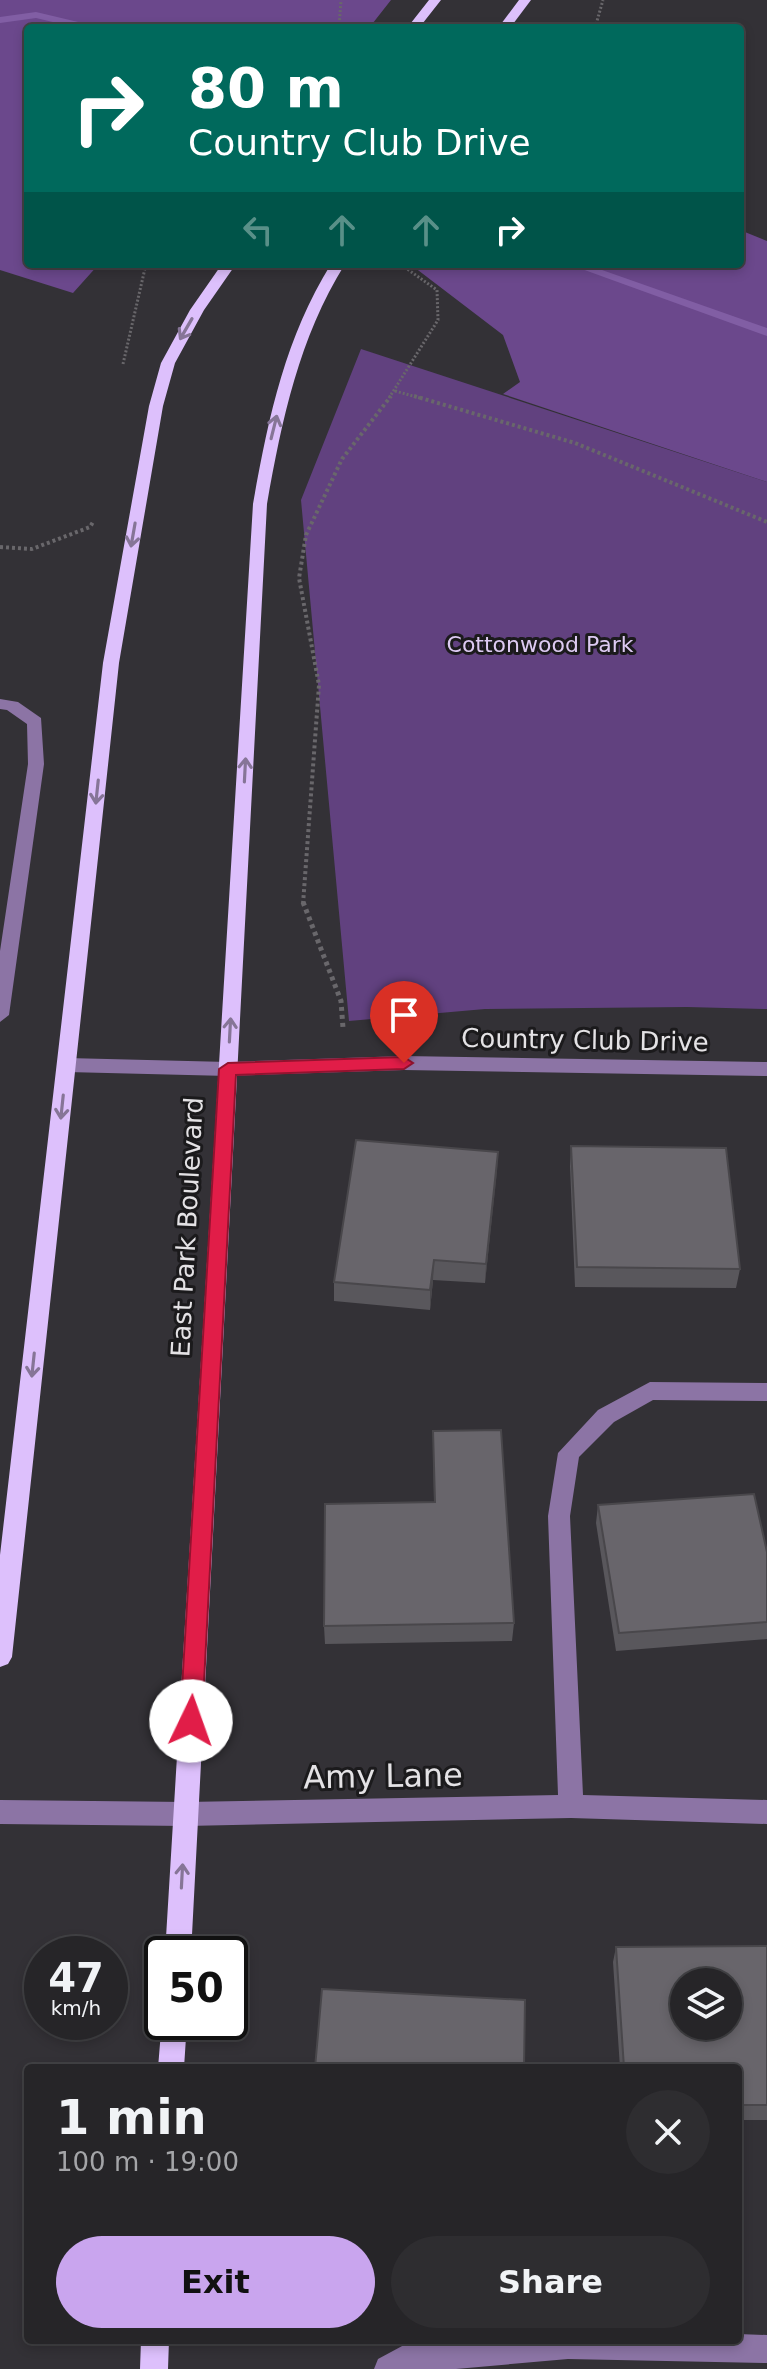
<!DOCTYPE html>
<html lang="en">
<head>
<meta charset="utf-8">
<style>
	body { margin:0; font-family:"DejaVu Sans",sans-serif; background:#2e2d30; color:#f1f3f6; height:100vh; display:flex; flex-direction:column; font-size:30px; white-space:nowrap }
	* { box-sizing:border-box; margin:0 }
	p { font-size:26px; color:#a4a5a8 }
	.icon { flex:none; width:44px; height:44px; fill:none; stroke:currentColor; stroke-width:2; stroke-linecap:round; stroke-linejoin:round }
	.map { position:relative; flex:1; overflow:hidden }
	.side { position:absolute; left:24px; top:2064px; width:718px; height:280px; display:flex; flex-direction:column; background:#262528; border-radius:8px; box-shadow:0 4px 12px #0003,0 0 0 2px #424245 }
	.side>* { flex:none }
	.guide { position:absolute; left:24px; top:24px; width:720px; height:244px; border-radius:8px; box-shadow:0 4px 12px #0003,0 0 0 2px #424245; background:#00695c; color:#fff; overflow:hidden }
	.controls { position:absolute; left:670px; top:1968px; display:grid; gap:16px }
	.controls a { display:grid; place-items:center; width:72px; height:72px; border-radius:50%; background:#262528; box-shadow:0 4px 12px #0003,0 0 0 2px #424245; font-size:40px }
	.speed { position:absolute; left:24px; top:1936px; display:flex; gap:16px; font-size:40px; font-weight:700; text-align:center }
	.speed>* { display:grid; place-content:center; width:104px; height:104px; border-radius:50%; background:#262528; box-shadow:0 4px 12px #0003,0 0 0 2px #424245; line-height:1 }
	.speed small { font-size:20px; font-weight:400 }
	.speed .limit { border:4px solid #111; border-radius:12px; background:#fff; color:#111 }
	.pin { position:absolute; display:grid; place-items:center; width:68px; height:68px; color:#fff; margin:-82px -34px; border-radius:50% 50% 50% 0; rotate:-45deg; box-shadow:0 0 8px #0007 }
	.pin .icon { rotate:45deg }
	.me { position:absolute; width:88px; margin:-44px; rotate:3deg; stroke-linejoin:round; filter:drop-shadow(0 0 6px #0008) }
	.turn { display:flex; align-items:center; gap:28px; height:168px; padding:0 32px; font-size:36px }
	.turn .icon { width:104px; height:104px; stroke-width:2.5 }
	.turn b { display:block; font-size:56px; line-height:68px }
	.lanes { display:flex; align-items:center; height:76px; padding:0 32px; background:#0003; justify-content:center; gap:40px; direction:ltr }
	.lanes .off { opacity:.35 }
	.round { display:grid; place-items:center; flex:none; width:84px; height:84px; border-radius:42px; background:#2e2d30 }
	.summary { display:flex; align-items:center; justify-content:space-between; height:136px; padding:0 32px }
	h1 { font-size:48px; font-weight:600; line-height:60px }
	.action { display:flex; gap:16px; margin-top:auto; padding:16px 32px }
	.action a { flex:1; height:92px; border-radius:48px; background:#c9a5ee; color:#111; font-size:32px; font-weight:600; line-height:92px; text-align:center }
	.action a+a { background:#2e2d30; color:#f1f3f6 }
	.map>svg:first-child { display:block }
	.green { fill:#61417f }
	.forest { fill:#6b488c }
	.lines { fill:none; stroke-linecap:round; stroke-linejoin:round }
	.stream { fill:#815ea4; fill-rule:evenodd }
	.path-far2 { stroke:#69676b; stroke-width:3; stroke-dasharray:2 2; stroke-linecap:butt }
	.path-far1 { stroke:#69676b; stroke-width:4; stroke-dasharray:3 3; stroke-linecap:butt }
	.path { stroke:#69676b; stroke-width:5; stroke-dasharray:4 4; stroke-linecap:butt }
	.minor { fill:#8c74a5; fill-rule:evenodd }
	.major { fill:#ddc0fc; fill-rule:evenodd }
	.wall { fill:#59575c }
	.shaded-wall { fill:#49474b }
	.building { fill:#68656b; stroke:#49474b; stroke-width:2; fill-rule:evenodd }
	.oneway { stroke:#867597 }
	.route { fill:#e11d48; stroke:#92132f; stroke-width:2 }
	.labels { text-anchor:middle; stroke-width:6; stroke-linejoin:round; paint-order:stroke }
	.far-park-label { font-size:22px; fill:#ddcaf2; stroke:#1b1a1c }
	.street-label { font-size:26px; fill:#e4e2e5; stroke:#1b1a1c }
	.near-street-label { font-size:32px; fill:#e4e2e5; stroke:#1b1a1c }
</style>
</head>
<body>
<div class="map">
<svg width="767" height="2369" viewBox="0 0 767 2369">
	<rect width="100%" height="100%" fill="#333136"/>
	<path class="green" d="M361 349 767 482V1009L687 1007 485 1009 349 1021 301 500Z"/>
	<path class="forest" d="M0 0H391L369 28H28V264H99L73 293 0 270Z
		M740 230 767 241V482L503 394 520 382 503 335 410 264H740Z"/>
	<g class="lines">
		<path class="stream" d="M36 12 95 26 96 28H78L36 18 0 23V17Z
			M568 264H585L767 328V336Z"/>
		<path class="path-far2" d="M339 28 341 0
			M595 28 603 0
			M123 364 146 264
			M395 391 420 398
			M389 398 438 320 437 290 400 264"/>
		<path class="path-far1" d="M414 396 575 443 767 522
			M0 547 32 549 90 527 93 522
			M303 904 319 685 299 578 306 535 342 459 391 396"/>
		<path class="path" d="M303 902 341 1001 343 1028"/>
		<path class="minor" d="M0 699 18 702 41 718 44 764 9 1015 0 1022V951L28 764 27 724 7 710 0 709Z
			M404 1056 767 1062V1076L404 1070 228 1076 67 1072 57 1065 67 1058 228 1062Z
			M650 1382 767 1383V1401L653 1400 614 1422 579 1457 570 1516 583 1795 767 1800V1824L571 1818 186 1826 0 1824V1800L186 1802 558 1795 548 1516 558 1453 598 1410Z
			M738 2334 767 2335V2363L568 2359 456 2369H374L378 2359 404 2345 457 2340H738Z"/>
		<path class="major" d="M429 0H441L419 28H407Z
			M519 0H531L510 28H498Z
			M222 264H236L204 310 175 363 163 406 119 663 12 1657 8 1664 0 1667V1555L103 663 149 406 161 363 190 310Z
			M331 264H345C299 338 282 419 267 504L191 1954H165L253 504C268 419 285 338 331 264Z
			M162 2019V2022H187L184 2068H158Z
			M141 2340H169L168 2369H140Z"/>
	</g>
	<path class="wall" d="M571 1146 740 1269 736 1288 575 1287 570 1166Z
		M498 1152 485 1283 433 1280 430 1310 334 1301V1282Z
		M433 1431 514 1623 512 1641 325 1644 324 1626 434 1502Z
		M598 1505 767 1552V1639L616 1651 596 1523Z
		M767 1946V2120H738V2068H620L613 1962 616 1947Z"/>
	<path class="shaded-wall" d="M498 1152 497 1172 485 1283 486 1264Z
		M434 1260 433 1280 430 1310V1290Z"/>
	<path class="building" d="M356 1140 498 1152 486 1264 434 1260 430 1290 334 1282Z
		M571 1146 726 1148 740 1269 577 1267Z
		M501 1430 514 1623 324 1626 325 1504 435 1502 433 1431Z
		M754 1494 767 1552V1622L619 1633 598 1505Z
		M767 1946V2105H738V2068H624L616 1947ZM684 1982H728V2026H684Z
		M322 1989 525 2000 524 2068H315Z"/>
	<defs><path id="oneway-shaft" d="M-6 0H5M1.5-3L5.5 0L1.5 3" fill="none" stroke-width="1.6" stroke-linecap="round" stroke-linejoin="round" transform="scale(2)"/></defs>
	<g class="oneway">
		<use href="#oneway-shaft" transform="translate(186 329) rotate(120)"/>
		<use href="#oneway-shaft" transform="translate(274 427) rotate(-76)"/>
		<use href="#oneway-shaft" transform="translate(133 535) rotate(100)"/>
		<use href="#oneway-shaft" transform="translate(245 770) rotate(-87)"/>
		<use href="#oneway-shaft" transform="translate(97 792) rotate(96)"/>
		<use href="#oneway-shaft" transform="translate(230 1030) rotate(-87)"/>
		<use href="#oneway-shaft" transform="translate(62 1107) rotate(96)"/>
		<use href="#oneway-shaft" transform="translate(33 1365) rotate(96)"/>
		<use href="#oneway-shaft" transform="translate(182 1876) rotate(-87)"/>
	</g>
	<path class="route" d="M404 1057 413 1063 404 1069 236 1075 202 1721 199 1728 191 1731 183 1728 180 1721 219 1069 228 1063Z"/>
	<g class="labels">
		<g class="far-park-label">
			<text x="540" y="652">Cottonwood Park</text>
		</g>
		<g class="street-label">
			<text transform="translate(585 1040) rotate(1)" y="9">Country Club Drive</text>
			<text transform="translate(187 1227) rotate(-87)" y="9">East Park Boulevard</text>
		</g>
		<g class="near-street-label">
			<text transform="translate(383 1776) rotate(-1)" y="11">Amy Lane</text>
		</g>
	</g>
</svg>
<div class="controls">
<a><svg class="icon" aria-label="layers" viewBox="0 0 24 24"><path d="M12 4l9 5-9 5-9-5zM3 14l9 5 9-5"/></svg></a>
</div>
<div class="speed"><div>47<small>km/h</small></div><div class="limit">50</div></div>
<div class="pin" style="left:404px;top:1063px;background:#d93025"><svg class="icon" aria-label="arrive" viewBox="0 0 24 24"><path d="M6 21V4h12l-3 4 3 4H6"/></svg></div>
<svg class="me" style="left:191px;top:1721px" viewBox="-20 -20 40 40"><circle r="19" fill="#fff"/><path d="M0-13L10 11 0 6-10 11z" fill="#e11d48"/></svg>
<div class="guide">
<div class="turn"><svg class="icon" aria-label="right" viewBox="0 0 24 24"><path d="M7 20v-9h11M14 6l5 5-5 5"/></svg><div><b>80 m</b>Country Club Drive</div></div>
<div class="lanes"><svg class="icon off" aria-label="left" viewBox="0 0 24 24"><path d="M17 20v-9H6M10 6l-5 5 5 5"/></svg><svg class="icon off" aria-label="ahead" viewBox="0 0 24 24"><path d="M12 20V5M6 11l6-6 6 6"/></svg><svg class="icon off" aria-label="ahead" viewBox="0 0 24 24"><path d="M12 20V5M6 11l6-6 6 6"/></svg><svg class="icon" aria-label="right" viewBox="0 0 24 24"><path d="M7 20v-9h11M14 6l5 5-5 5"/></svg></div>
</div>
<section class="side">
<div class="summary"><div><h1>1 min</h1><p>100 m · 19:00</p></div><a class="round"><svg class="icon" aria-label="close" viewBox="0 0 24 24"><path d="M6 6l12 12M18 6L6 18"/></svg></a></div>
<div class="action"><a>Exit</a><a>Share</a></div>
</section>
</div>
</body>
</html>
